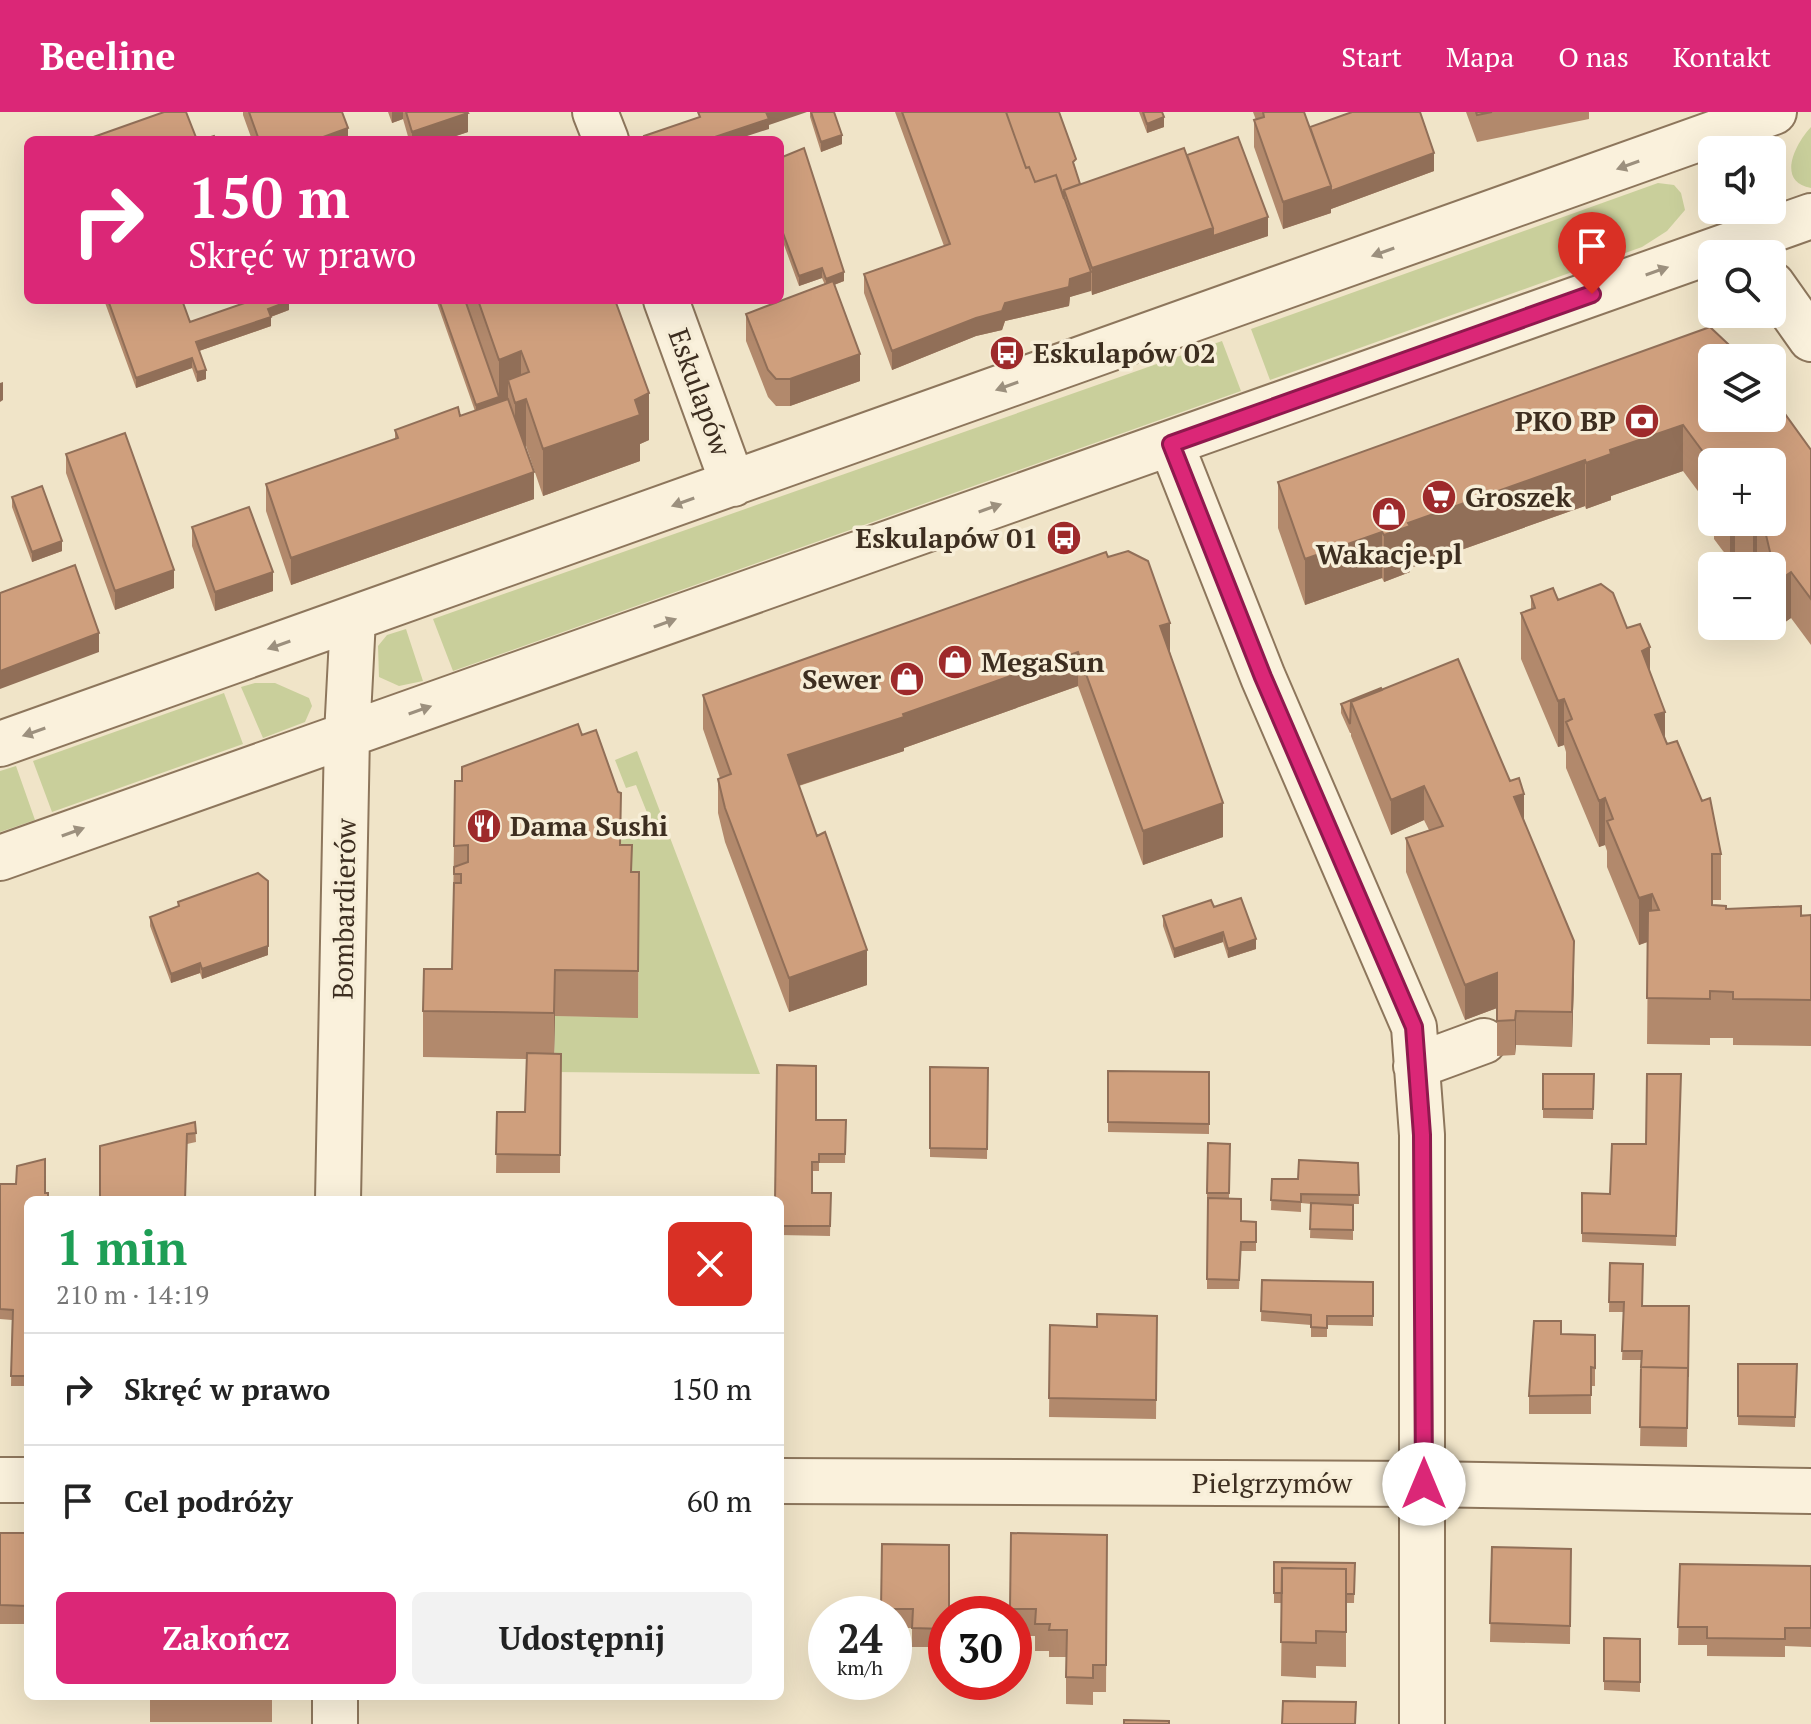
<!DOCTYPE html>
<html lang="pl">
<head>
<meta charset="utf-8">
<style>
	body { margin:0; font-family:"PT Serif",serif; background:#f2f2f2; color:#222; height:100vh; display:flex; flex-direction:column; font-size:30px; white-space:nowrap }
	* { box-sizing:border-box; margin:0 }
	p { font-size:26px; color:#767676 }
	.icon { flex:none; width:44px; height:44px; fill:none; stroke:currentColor; stroke-width:2; stroke-linecap:round; stroke-linejoin:round }
	.map { position:relative; flex:1; overflow:hidden }
	.side { position:absolute; left:24px; top:1084px; width:760px; height:504px; display:flex; flex-direction:column; background:#fff; border-radius:12px; box-shadow:0 8px 32px #0002 }
	.side>* { flex:none }
	.hud { position:absolute; left:24px; top:24px; width:760px; height:168px; border-radius:12px; box-shadow:0 8px 32px #0002; background:#db2777; color:#fff; overflow:hidden }
	.fabs { position:absolute; left:1698px; top:24px; display:grid; gap:16px }
	.fabs a { display:grid; place-items:center; width:88px; height:88px; border-radius:12px; background:#fff; box-shadow:0 8px 32px #0002; font-size:40px }
	.speed { position:absolute; left:808px; top:1484px; display:flex; gap:16px; font-size:40px; font-weight:700; text-align:center }
	.speed>* { display:grid; place-content:center; width:104px; height:104px; border-radius:50%; background:#fff; box-shadow:0 8px 32px #0002; line-height:1 }
	.speed small { font-size:20px; font-weight:400 }
	.speed .limit { border:12px solid #d22; background:#fff; color:#111 }
	.pin { position:absolute; display:grid; place-items:center; width:68px; height:68px; color:#fff; margin:-82px -34px; border-radius:50% 50% 50% 0; rotate:-45deg; box-shadow:0 0 8px #0007 }
	.pin .icon { rotate:45deg }
	.me { position:absolute; width:88px; margin:-44px; rotate:0deg; stroke-linejoin:round; filter:drop-shadow(0 0 6px #0008) }
	.turn { display:flex; align-items:center; gap:28px; height:168px; padding:0 32px; font-size:36px }
	.turn .icon { width:104px; height:104px; stroke-width:2.5 }
	.turn b { display:block; font-size:56px; line-height:68px }
	.round { display:grid; place-items:center; flex:none; width:84px; height:84px; border-radius:12px; background:#f2f2f2 }
	.headline { display:flex; align-items:center; justify-content:space-between; height:136px; padding:0 32px }
	h1 { font-size:48px; font-weight:700; line-height:60px; color:#1e9e55 }
	.cta { display:flex; gap:16px; margin-top:auto; padding:16px 32px }
	.cta a { flex:1; height:92px; border-radius:12px; background:#db2777; color:#fff; font-size:32px; font-weight:700; line-height:92px; text-align:center }
	.cta a+a { background:#f2f2f2; color:#222 }
	ul { padding:0; list-style:none }
	li { display:flex; align-items:center; gap:24px; height:112px; padding:0 32px; border-top:2px solid #e0e0e0 }
	li div { flex:1 }
	li b { display:block; font-size:30px }
	li em { font-style:normal }
	header { display:flex; align-items:center; gap:48px; box-sizing:border-box; height:112px; padding:0 40px; background:#db2777; color:#fff }
	header strong { font-size:38px }
	nav { display:flex; gap:44px; margin-inline-start:auto; font-size:28px }
	.map>svg:first-child { display:block }
	.green { fill:#c9cf9b }
	.lines { fill:none; stroke-linecap:round; stroke-linejoin:round }
	.minor-casing { stroke:#8d765c; stroke-width:48 }
	.minor { stroke:#faf1dc; stroke-width:44 }
	.wall { fill:#b2896c }
	.shaded-wall { fill:#916f58 }
	.building { fill:#cf9f7d; stroke:#916f58; stroke-width:2 }
	.oneway { fill:#9c907e }
	.route-casing { stroke:#8e194d; stroke-width:20 }
	.route { stroke:#db2777; stroke-width:14 }
	.labels { text-anchor:middle; stroke-width:7; stroke-linejoin:round; paint-order:stroke }
	.poi-label { font-size:28px; font-weight:bold; fill:#3d2e20; stroke:#f7eed8; text-anchor:start }
	.street-label { font-size:28px; fill:#3d2e20; stroke:#f7eed8 }
</style>
</head>
<body>
<header>
<strong>Beeline</strong>
<nav><a>Start</a><a>Mapa</a><a>O nas</a><a>Kontakt</a></nav>
</header>
<div class="map">
<svg width="1811" height="1612" viewBox="0 0 1811 1612">
	<rect width="100%" height="100%" fill="#f0e4c8"/>
	<path class="green" d="M1811 15V76C1776 70 1795 32 1811 15Z
		M1658 71 1674 73 1681 81 1685 98 1667 119 1642 135 1270 268 1251 217Z
		M1222 229 1241 279 453 559 433 507Z
		M406 517 423 569 399 574 379 565 378 534 387 523Z
		M255 571H275L309 586 312 594 305 610 263 626 241 575Z
		M224 581 243 632 52 700 33 649Z
		M637 639 760 962 554 960 555 904 638 905 639 807 610 689 624 724 652 713 636 673 626 676 615 648Z
		M16 654 35 708 0 720V659Z"/>
	<g class="lines">
		<g class="minor-casing">
			<path id="minor" d="M595 0 606 28
				M1772 172 1811 227
				M666 188 733 372
				M1171 332 1263 565 1414 915 1422 1023V1612
				M0 632 1774 0
				M0 746 1811 104
				M1416 954 1484 929
				M338 1088 347 623 353 507
				M0 1368H28
				M780 1369 1424 1372 1811 1379
				M335 1612V1584"/>
		</g>
		<use href="#minor" class="minor"/>
	</g>
	<path class="wall" d="M243 0H342L348 28H252L243 3Z
		M388 0H467L468 20 444 28H409L403 7 392 11Z
		M810 0H834L842 32 821 40 810 5Z
		M895 0H1059L1080 72 1187 43 1268 124 1092 183 1091 178 1070 185 1069 194 1005 209 1002 218 976 224 892 258 864 181V162L944 134Z
		M1139 0H1162L1164 15 1147 21Z
		M1253 0H1304L1310 15 1434 59 1331 97V101L1283 117 1254 35V8H1256Z
		M1466 0H1589V7L1477 30Z
		M780 46 844 169 834 173 860 269 790 294H776L768 285 746 229V202L825 173 822 166 799 174 780 122Z
		M104 188H182L190 210 289 198 271 205V214L199 239 206 267 197 270 192 256 136 276Z
		M436 188H615L649 328 640 332V349L543 384 526 334H524L534 387 291 473 266 399V372L395 327V318L460 304 475 299Z
		M1712 306 1811 338V533L1791 506 1778 515 1772 505V454H1761L1757 449 1753 453 1735 442 1730 446 1723 439 1714 427V410H1772L1712 350V398L1683 359 1611 384V388L1586 397 1585 394 1410 456V460L1384 470 1382 466 1305 493 1278 416V370Z
		M66 342 174 476 115 498 66 361Z
		M12 385 62 439 32 450 12 395Z
		M192 415 273 479 215 499 192 434Z
		M1108 445 1170 540 1223 725 1143 753 1078 574 904 636V639L799 674 867 873 789 900 725 730 718 701V667L720 666 703 617V583Z
		M1531 484 1558 488 1627 516 1650 560 1665 628 1721 742V788H1712V793L1726 797 1811 803V934L1733 933V926H1710V933L1647 932 1648 830 1639 833 1607 755V739L1605 733 1599 735 1566 656V640L1564 633 1558 635 1521 547V501L1531 498Z
		M1382 578 1524 710 1574 863 1572 935 1516 933 1515 943 1497 944V896L1465 908 1406 760V726L1429 718 1424 708 1391 723 1351 624V621H1350L1341 601V592Z
		M455 669 621 733 632 760H639L638 906 555 904 554 942H561L560 1061H496L497 1000H525L527 947 423 945V899L452 857Z
		M178 790 268 843 202 867 200 861 171 871 150 814V805L178 794Z
		M1214 795 1256 837 1228 846 1223 830 1174 846 1163 814V804Z
		M930 955 988 956 987 1047 930 1045Z
		M1108 959 1209 960V1022L1108 1020Z
		M1543 962H1594L1593 1007 1543 1006Z
		M1681 962 1676 1134 1582 1130V1081L1610 1082 1646 1032Z
		M816 1008H846L845 1051H819V1059H812V1081H831L830 1124 780 1123V1088Z
		M195 1010 196 1030 187 1032 100 1034Z
		M1230 1032 1229 1087 1241 1109 1256 1110V1139H1241L1239 1177H1207V1081Z
		M1358 1051 1359 1092H1324L1353 1093V1128L1310 1126 1311 1092 1301 1091V1100L1271 1098 1272 1067H1298Z
		M0 1072 28 1088V1274H11L12 1208 0 1207Z
		M1610 1151 1643 1194H1689L1687 1335 1640 1334 1642 1248H1622L1624 1200H1609Z
		M1262 1168 1373 1170V1214L1327 1213V1225H1311V1213L1261 1209Z
		M1157 1204 1156 1307 1049 1305 1050 1213 1097 1215Z
		M1561 1222 1595 1223V1274H1591V1302H1529V1284Z
		M1738 1252H1797L1795 1315 1738 1313Z
		M0 1421H28V1512H0Z
		M1011 1421 1107 1423 1106 1580H1093V1593L1066 1592V1545H1049V1539H1035V1524H1014V1502H1010Z
		M882 1432 946 1502V1535H912V1516H894V1502H881Z
		M1492 1435 1571 1437 1570 1532 1490 1530Z
		M1274 1450 1355 1451 1354 1491H1346V1555L1316 1554V1566L1281 1564 1282 1491H1274Z
		M1680 1452 1811 1454V1535L1785 1534V1545L1707 1544V1533H1678Z
		M1604 1526 1640 1527V1580L1604 1578Z
		M150 1584H272V1610H150Z"/>
	<path class="shaded-wall" d="M392 0H403V7L392 11Z
		M767 0H807L769 13V17L735 28H706L767 8Z
		M468 1V20L444 28H412V20Z
		M1164 5V15L1147 21V12Z
		M348 16V28H315Z
		M842 23V32L821 40V30Z
		M1434 41V59L1331 97V101L1283 117V90Z
		M1268 105V124L1092 183V156L1213 116Z
		M822 156V166L799 174V164Z
		M844 160V169L826 176V167Z
		M1091 160V179L1070 185 1069 194 1005 209 1002 218 976 224 892 258V239L976 206 1005 191Z
		M289 189V198L270 205H271V214L196 240V230L268 197Z
		M521 239V285L508 268V291L476 302V293L499 285V248Z
		M860 242V269L790 294V267Z
		M192 246V256L136 276V266Z
		M206 258V267L197 270V260Z
		M3 270V288L0 290V271Z
		M649 281V328L640 332V349L543 384V337Z
		M526 287V334L515 337V291Z
		M1683 313V359L1611 384V388L1586 397V351L1610 338Z
		M1585 348V394L1410 456V460L1384 470V423L1408 411Z
		M534 360V387L291 473V446Z
		M1730 410H1735V442L1730 446Z
		M1753 410H1757V449L1753 453Z
		M1382 420V466L1305 493V447Z
		M62 429V439L32 450V440Z
		M174 458V476L115 498V479Z
		M273 460V479L215 499V480Z
		M1791 460V506L1778 515V469Z
		M1170 511V546L1160 514Z
		M99 521V540L0 577V559Z
		M1650 535V581L1642 539Z
		M1078 540V574L904 636V639L788 677V643Z
		M1564 587V633L1558 635V589Z
		M1665 600V646L1655 603Z
		M1424 674V708L1391 723V688Z
		M1524 682V716L1514 685Z
		M1605 686V733L1599 735V689Z
		M1223 691V725L1143 753V719Z
		M268 769V843L202 867V857Z
		M1652 782V828L1639 833V786Z
		M1223 820V830L1174 846V837Z
		M1256 827V837L1228 846V837Z
		M1574 829V863L1572 935V900Z
		M867 838V873L789 900V866Z
		M200 851V861L171 871V862Z
		M555 858V904L554 947V901Z
		M1497 861V896L1465 908V873Z
		M1516 899V933L1515 943V908Z"/>
	<path class="building" d="M164 0H186L197 28H85Z
		M249 0H342L348 16 315 28H259Z
		M406 0H467L468 1 412 20Z
		M698 0H766L769 7 706 28H645L644 24 700 5Z
		M811 0H834L842 23 821 30Z
		M902 0H1006L1026 56 1029 55 1035 70 1056 63 1091 160 1070 167 1069 175 1005 191 1002 199 976 206 892 239 864 162 950 132Z
		M1006 0H1059L1076 47 1073 50 1080 72 1064 78V87L1056 63 1035 70 1029 55 1026 56Z
		M1143 0H1162L1164 5 1147 12Z
		M1263 0H1304L1331 74 1283 90 1254 8 1264 5Z
		M1352 0H1420L1434 41 1331 79V74L1310 15Z
		M1476 0H1492L1477 3Z
		M214 24 216 28H202Z
		M1238 25 1268 105 1213 124V116L1187 43Z
		M804 36 844 160 826 167 822 156 799 164 780 113V46Z
		M1184 36 1213 116 1092 156 1064 78Z
		M833 169 860 242 790 267H776L768 258 746 202Z
		M108 188H182L190 210 253 188 289 189 268 197 271 205 196 230 206 258 197 260 192 246 136 266Z
		M439 188H465L499 285 476 293Z
		M478 188H615L649 281 635 288 640 303 543 337 526 287 515 291 508 268 529 260 521 239 499 248Z
		M1710 215 1743 246H1712V306H1772V284L1811 338V487L1791 460 1778 469 1772 459V454H1769L1766 448 1771 444 1766 423 1770 420 1763 410H1772V350H1712V352L1683 313 1610 338 1611 342 1586 351 1585 348 1408 411 1410 414 1384 423 1382 420 1305 447 1278 370Z
		M508 287 534 360 291 446 266 372 398 326 395 318 458 295 460 304Z
		M125 321 174 458 115 479 66 342Z
		M42 374 62 429 32 440 12 385Z
		M249 395 273 460 215 480 192 415Z
		M1128 439 1148 449 1170 511 1160 514 1223 691 1143 719 1078 540 903 602 904 605 788 643 817 724 825 720 867 838 789 866 725 696 718 667 731 662 703 583 1106 440 1108 445Z
		M75 453 99 521 0 559V481Z
		M1601 472 1613 481 1627 516 1640 512 1650 535 1642 539 1665 600 1655 603 1667 632 1677 629 1702 689 1710 686 1721 742H1712V793L1726 794V797L1801 794V804L1811 803V888L1733 887V880L1710 879V887L1647 886 1648 799 1659 798 1652 782 1639 786 1607 709 1613 707 1605 686 1599 689 1566 610 1572 607 1564 587 1558 589 1521 501 1535 496 1531 484 1553 476 1558 488Z
		M1458 547 1510 669 1519 666 1524 682 1514 685 1574 829 1572 900 1516 899 1515 908 1497 909V861L1465 873 1406 726 1443 714 1424 674 1391 688 1351 590Z
		M1381 576 1382 578 1351 590 1350 612 1341 592Z
		M578 612 582 623 596 618 618 680 621 681 620 733H632L631 760H639L638 859 555 858 554 901 423 899 424 857H452L454 771H461V762H454V755L468 750V733L454 734 455 669H462V655Z
		M258 761 268 769V834L202 857 200 851 171 862 150 805 179 794 178 790Z
		M1241 786 1256 827 1228 837 1223 820 1174 837 1163 804 1211 788 1214 795Z
		M527 941 561 942 560 1043 496 1042 497 1000H525Z
		M777 953 816 954V1008H846L845 1042H819V1050H812V1081H831L830 1114H780V1088H775Z
		M930 955 988 956 987 1037 930 1036Z
		M1108 959 1209 960V1012L1108 1010Z
		M1543 962H1594L1593 997H1543Z
		M1647 962H1681L1676 1124 1582 1121V1081L1610 1082 1612 1032H1646Z
		M195 1010 196 1021 187 1022 185 1088H100V1034Z
		M1208 1031 1230 1032 1229 1081H1207Z
		M45 1047V1081H48V1088H28V1264H11L13 1198 0 1197V1072H16L17 1054Z
		M1299 1048 1358 1051 1359 1083 1301 1082V1090L1271 1088 1272 1067H1298Z
		M1208 1086 1241 1087V1109L1256 1110V1130H1241L1239 1168 1207 1167Z
		M1311 1091 1353 1093V1118L1310 1117Z
		M1610 1151 1643 1152 1642 1194H1689L1688 1265V1256L1641 1255 1642 1239H1622L1624 1190H1609Z
		M1262 1168 1373 1170V1204H1327V1216L1311 1215V1203L1261 1199Z
		M1097 1202 1157 1204 1156 1288 1049 1286 1050 1213 1097 1215Z
		M1534 1209H1561V1222L1595 1223V1256L1591 1255V1283L1529 1284Z
		M1738 1252H1797L1795 1305 1738 1304Z
		M1641 1255 1688 1256 1687 1316 1640 1315Z
		M0 1421H28V1494L0 1493Z
		M1011 1421 1107 1423 1106 1553H1093V1566L1066 1565 1067 1518H1049L1050 1512H1035L1036 1497H1010Z
		M882 1432 949 1433V1502H946V1517L912 1516 913 1497H881Z
		M1492 1435 1571 1437 1570 1514 1490 1511Z
		M1274 1450 1355 1451 1354 1482H1346V1457L1282 1456V1481H1274Z
		M1680 1452 1811 1454V1516H1785V1527L1707 1526V1515H1678Z
		M1282 1456 1346 1457V1520L1316 1519V1531L1281 1530Z
		M1604 1526 1640 1527V1570L1604 1569Z
		M1283 1589 1356 1590 1355 1612H1282Z
		M1124 1608 1169 1609V1612H1124Z"/>
	<defs><path id="oneway-solid" d="M-6-.8H1V-3.2L6.5 0L1 3.2V.8H-6Z" transform="scale(2)"/></defs>
	<g class="oneway">
		<use href="#oneway-solid" transform="translate(1628 53) rotate(160)"/>
		<use href="#oneway-solid" transform="translate(1383 140) rotate(160)"/>
		<use href="#oneway-solid" transform="translate(1657 159) rotate(-19)"/>
		<use href="#oneway-solid" transform="translate(1007 274) rotate(160)"/>
		<use href="#oneway-solid" transform="translate(683 390) rotate(160)"/>
		<use href="#oneway-solid" transform="translate(990 396) rotate(-19)"/>
		<use href="#oneway-solid" transform="translate(665 511) rotate(-20)"/>
		<use href="#oneway-solid" transform="translate(279 533) rotate(161)"/>
		<use href="#oneway-solid" transform="translate(420 598) rotate(-19)"/>
		<use href="#oneway-solid" transform="translate(34 620) rotate(161)"/>
		<use href="#oneway-solid" transform="translate(73 720) rotate(-20)"/>
	</g>
	<g class="lines">
		<g class="route-casing">
			<path id="route" d="M1424 1372 1422 1023 1414 915 1263 565 1171 332 1592 182"/>
		</g>
		<use href="#route" class="route"/>
	</g>
	<defs>
		<g id="bus-disc" transform="scale(1.8)"><circle r="9.5" fill="#9e2a2b" stroke="#f7eed8"/><path d="M-5-6H5V4H4V6H2V4H-2V6H-4V4H-5ZM-3.5-4V0h7V-4ZM-3.5 1.2v1.5H-2V1.2ZM2 1.2v1.5H3.5V1.2Z" fill="#fff"/></g>
		<g id="bank-disc" transform="scale(1.8)"><circle r="9.5" fill="#9e2a2b" stroke="#f7eed8"/><path d="M-6-4H6V4H-6ZM0-2.3a2.3 2.3 0 1 0 0 4.6a2.3 2.3 0 1 0 0-4.6Z" fill="#fff"/></g>
		<g id="supermarket-disc" transform="scale(1.8)"><circle r="9.5" fill="#9e2a2b" stroke="#f7eed8"/><path d="M-6-5.5h2.5l.6 2H6L4.5 2H-2.5L-4.4-4H-6ZM-1.5 3.2a1.3 1.3 0 1 0 .1 0ZM3 3.2a1.3 1.3 0 1 0 .1 0Z" fill="#fff"/></g>
		<g id="shop-disc" transform="scale(1.8)"><circle r="9.5" fill="#9e2a2b" stroke="#f7eed8"/><path d="M-5-2.5h2.3a2.7 3.5 0 0 1 5.4 0H5L5.5 6h-11ZM-1.5-2.5h3a1.5 2.3 0 0 0-3 0Z" fill="#fff"/></g>
		<g id="restaurant-disc" transform="scale(1.8)"><circle r="9.5" fill="#9e2a2b" stroke="#f7eed8"/><path d="M-5-6h1v4h1v-4h1v4h1v-4h1v5L-1.5 .5V6h-2V.5L-5-1ZM5-6V6H3V1.5H1.5Q1.5-4 5-6Z" fill="#fff"/></g>
	</defs>
	<g fill-rule="evenodd">
		<use href="#bus-disc" x="1007" y="241"/>
		<use href="#bank-disc" x="1642" y="309"/>
		<use href="#supermarket-disc" x="1439" y="385"/>
		<use href="#shop-disc" x="1389" y="402"/>
		<use href="#bus-disc" x="1064" y="426"/>
		<use href="#shop-disc" x="955" y="550"/>
		<use href="#shop-disc" x="907" y="567"/>
		<use href="#restaurant-disc" x="484" y="714"/>
	</g>
	<g class="labels">
		<g class="poi-label">
			<text x="1033" y="251">Eskulapów 02</text>
			<text x="1616" y="319" text-anchor="end">PKO BP</text>
			<text x="1465" y="395">Groszek</text>
			<text x="1038" y="436" text-anchor="end">Eskulapów 01</text>
			<text x="1389" y="452" text-anchor="middle">Wakacje.pl</text>
			<text x="981" y="560">MegaSun</text>
			<text x="881" y="577" text-anchor="end">Sewer</text>
			<text x="510" y="724">Dama Sushi</text>
		</g>
		<g class="street-label">
			<text transform="translate(700 280) rotate(70)" y="10">Eskulapów</text>
			<text transform="translate(344 797) rotate(-89)" y="10">Bombardierów</text>
			<text x="1272" y="1381">Pielgrzymów</text>
		</g>
	</g>
</svg>
<div class="fabs">
<a><svg class="icon" aria-label="sound" viewBox="0 0 24 24"><path d="M4 9h4l5-4v14l-5-4H4zM17 9q2 3 0 6"/></svg></a>
<a><svg class="icon" aria-label="search" viewBox="0 0 24 24"><circle cx="10" cy="10" r="6"/><path d="M15 15l6 6"/></svg></a>
<a><svg class="icon" aria-label="layers" viewBox="0 0 24 24"><path d="M12 4l9 5-9 5-9-5zM3 14l9 5 9-5"/></svg></a>
<a>+</a>
<a>−</a>
</div>
<div class="speed"><div>24<small>km/h</small></div><div class="limit">30</div></div>
<div class="pin" style="left:1592px;top:182px;background:#d93025"><svg class="icon" aria-label="arrive" viewBox="0 0 24 24"><path d="M6 21V4h12l-3 4 3 4H6"/></svg></div>
<svg class="me" style="left:1424px;top:1372px" viewBox="-20 -20 40 40"><circle r="19" fill="#fff"/><path d="M0-13L10 11 0 6-10 11z" fill="#db2777"/></svg>
<div class="hud">
<div class="turn"><svg class="icon" aria-label="right" viewBox="0 0 24 24"><path d="M7 20v-9h11M14 6l5 5-5 5"/></svg><div><b>150 m</b>Skręć w prawo</div></div>
</div>
<section class="side">
<div class="headline"><div><h1>1 min</h1><p>210 m · 14:19</p></div><a class="round" style="background:#d93025;color:#fff"><svg class="icon" aria-label="close" viewBox="0 0 24 24"><path d="M6 6l12 12M18 6L6 18"/></svg></a></div>
<ul>
<li><svg class="icon" aria-label="right" viewBox="0 0 24 24"><path d="M7 20v-9h11M14 6l5 5-5 5"/></svg><div><b>Skręć w prawo</b></div><em>150 m</em></li>
<li><svg class="icon" aria-label="arrive" viewBox="0 0 24 24"><path d="M6 21V4h12l-3 4 3 4H6"/></svg><div><b>Cel podróży</b></div><em>60 m</em></li>
</ul>
<div class="cta"><a>Zakończ</a><a>Udostępnij</a></div>
</section>
</div>
</body>
</html>
